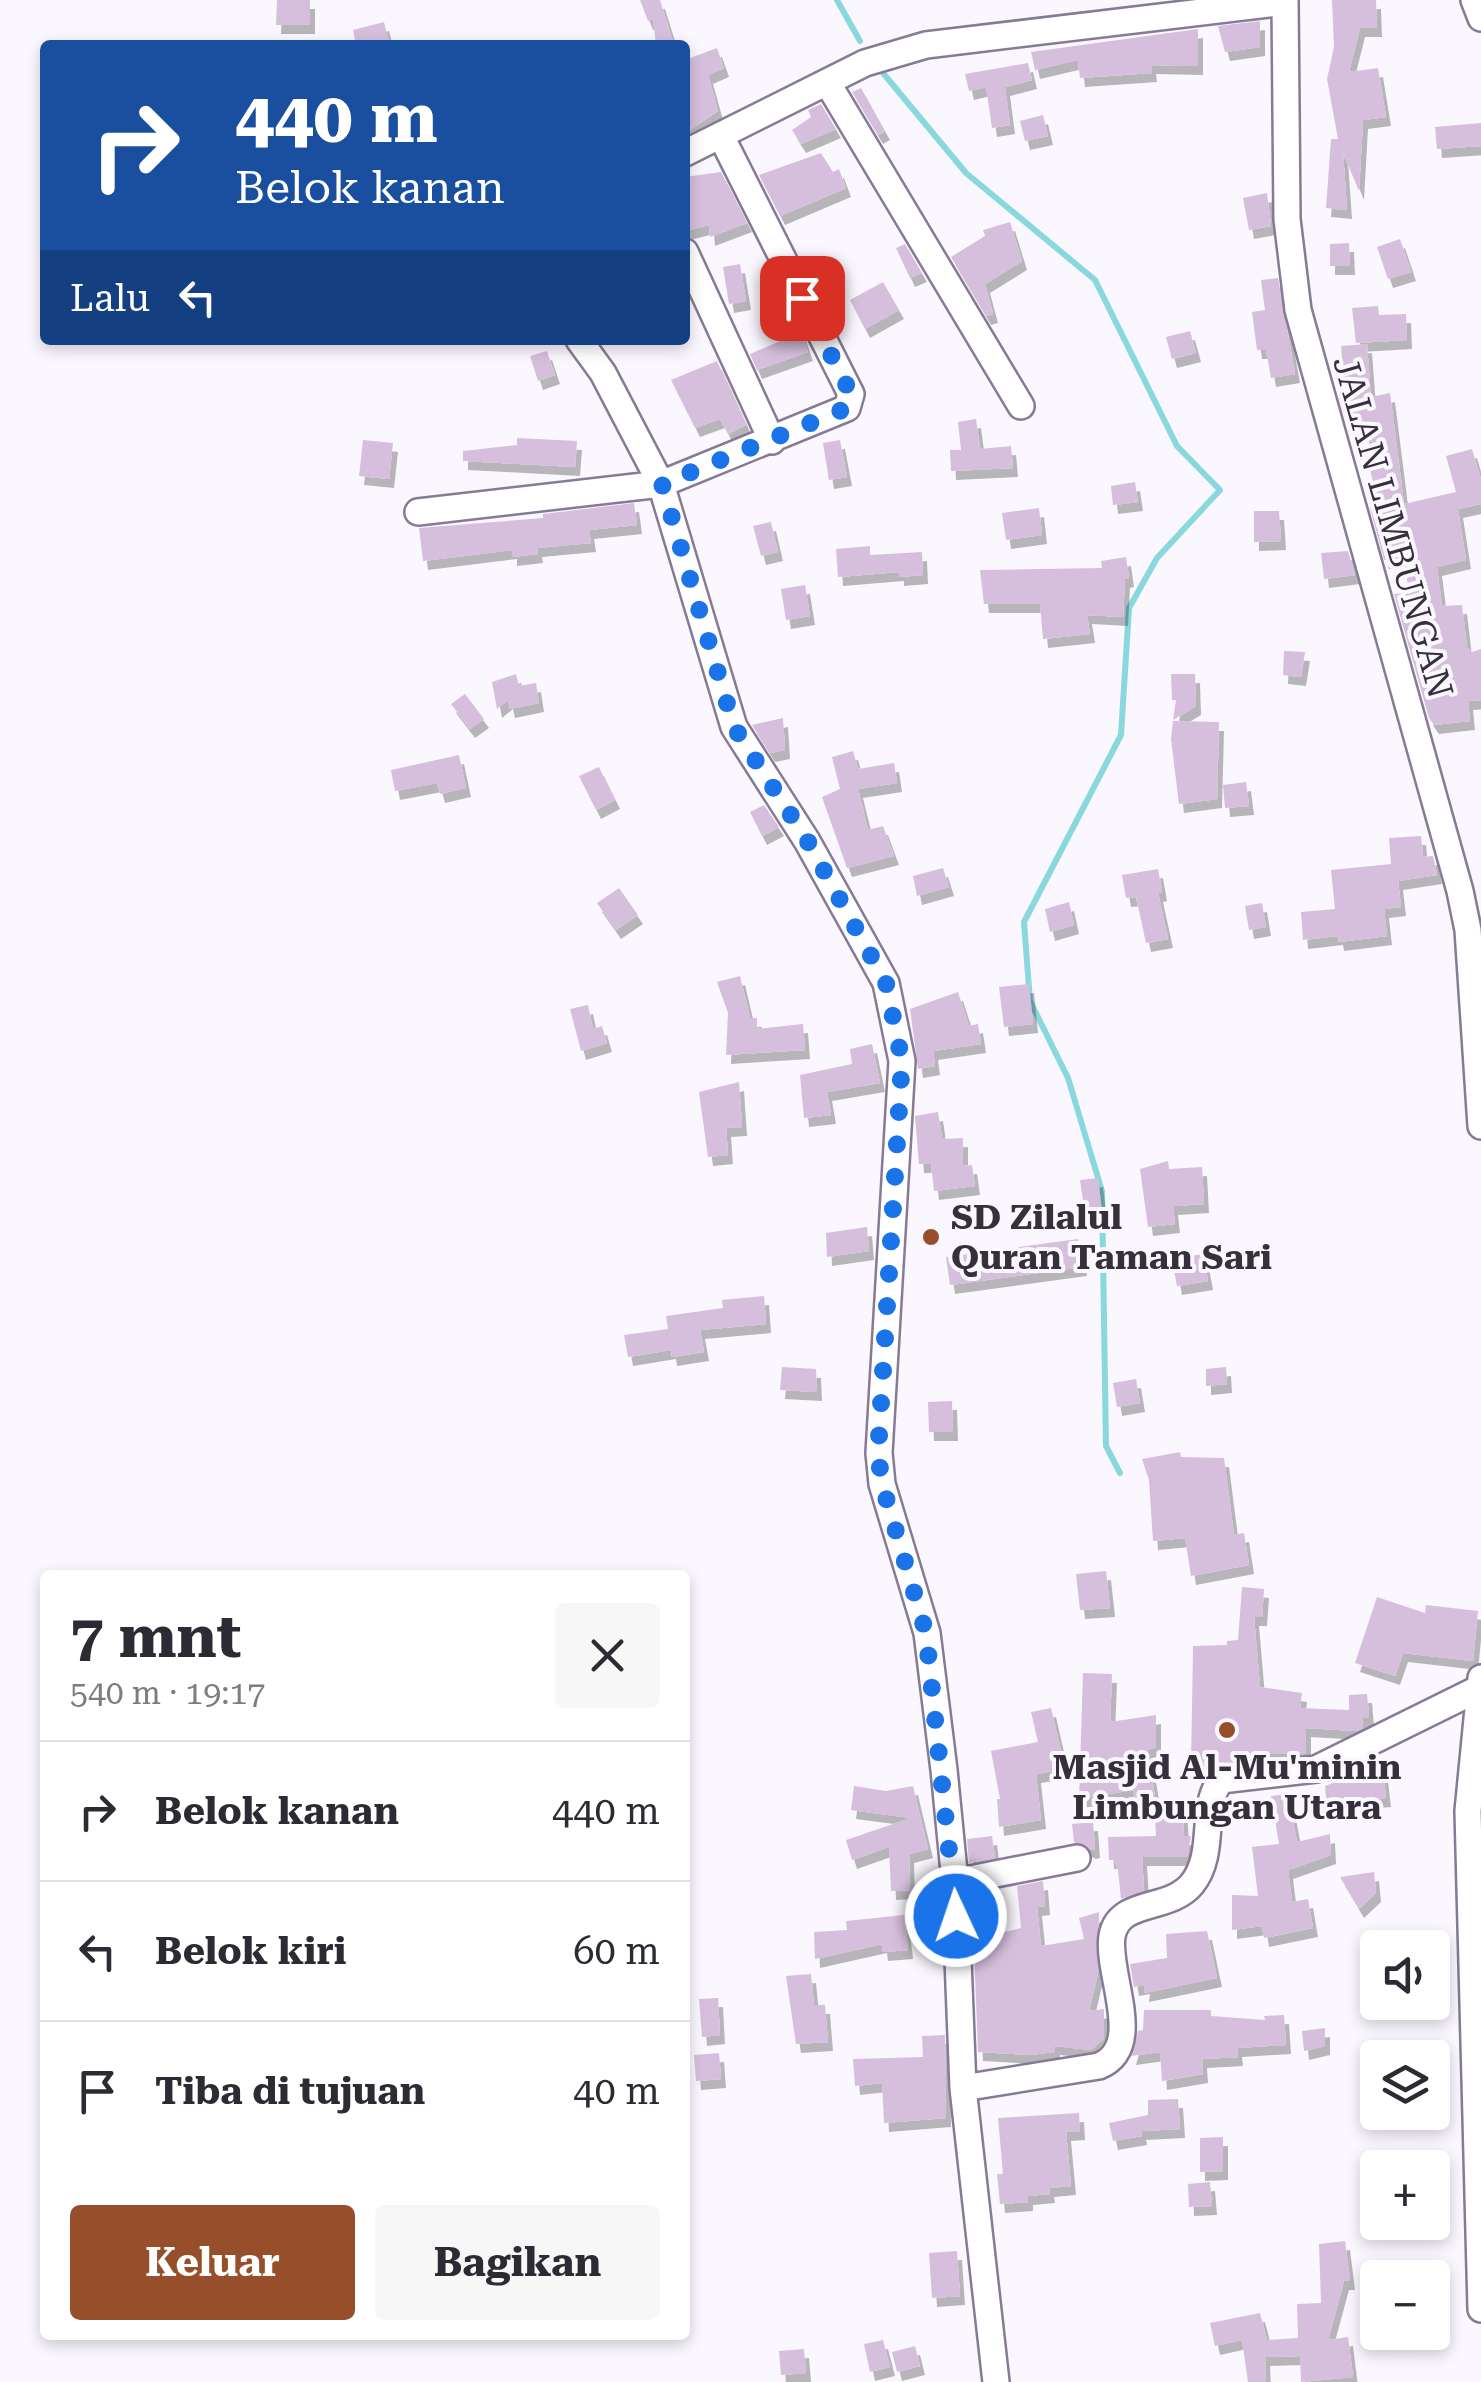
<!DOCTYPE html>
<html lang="id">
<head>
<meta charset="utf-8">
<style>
	body { margin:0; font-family:"Roboto Serif",serif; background:#f7f7f7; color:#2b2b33; height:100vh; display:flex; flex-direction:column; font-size:38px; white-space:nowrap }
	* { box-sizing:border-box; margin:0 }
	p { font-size:32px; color:#7c7c81 }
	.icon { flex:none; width:55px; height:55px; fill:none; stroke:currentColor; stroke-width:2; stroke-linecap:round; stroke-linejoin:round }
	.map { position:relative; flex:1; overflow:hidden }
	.side { position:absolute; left:40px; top:1570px; width:650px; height:770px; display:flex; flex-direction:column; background:#fff; border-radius:10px; box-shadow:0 5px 15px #0003 }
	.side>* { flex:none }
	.hud { position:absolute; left:40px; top:40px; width:650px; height:305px; border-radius:10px; box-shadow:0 5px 15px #0003; background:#1a4fa0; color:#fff; overflow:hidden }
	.buttons { position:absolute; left:1360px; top:1930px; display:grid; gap:20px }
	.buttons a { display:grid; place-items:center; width:90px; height:90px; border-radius:10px; background:#fff; box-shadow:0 5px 15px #0003; font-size:50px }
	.pin { position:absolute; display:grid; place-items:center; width:85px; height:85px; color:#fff; margin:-42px; border-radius:20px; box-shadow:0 5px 15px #0006 }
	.me { position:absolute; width:110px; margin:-55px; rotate:357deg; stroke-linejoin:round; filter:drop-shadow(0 0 8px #0008) }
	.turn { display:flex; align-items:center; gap:35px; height:210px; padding:0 30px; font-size:45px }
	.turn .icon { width:130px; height:130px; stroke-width:2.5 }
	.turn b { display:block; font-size:70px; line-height:85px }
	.then { display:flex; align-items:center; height:95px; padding:0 30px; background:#0003; gap:20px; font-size:38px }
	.round { display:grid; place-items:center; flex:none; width:105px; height:105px; border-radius:10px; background:#f7f7f7 }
	.headline { display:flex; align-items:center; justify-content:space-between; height:170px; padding:0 30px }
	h1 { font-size:60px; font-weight:700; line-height:75px }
	.primary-button { display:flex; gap:20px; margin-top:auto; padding:20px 30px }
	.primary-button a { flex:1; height:115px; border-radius:10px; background:#964f2a; color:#fff; font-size:40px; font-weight:700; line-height:115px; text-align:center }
	.primary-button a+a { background:#f7f7f7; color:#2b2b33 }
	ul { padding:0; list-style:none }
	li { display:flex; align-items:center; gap:30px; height:140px; padding:0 30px; border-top:2px solid #e1e1e2 }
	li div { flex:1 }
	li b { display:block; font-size:38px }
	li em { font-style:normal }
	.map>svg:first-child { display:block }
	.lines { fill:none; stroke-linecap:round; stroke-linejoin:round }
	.stream { stroke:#89d8de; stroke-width:6 }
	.building { fill:#d6bfdc; filter:url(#shadow) }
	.street-casing { stroke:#877a97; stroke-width:30 }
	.street { stroke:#fff; stroke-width:25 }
	.route { stroke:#1a73e8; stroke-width:18; stroke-dasharray:0 32.4 }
	.poi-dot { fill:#964f2a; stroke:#faf7fe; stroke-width:4 }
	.labels { text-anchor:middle; stroke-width:8; stroke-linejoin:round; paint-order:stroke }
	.street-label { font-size:35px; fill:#35303c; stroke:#faf7fe }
	.poi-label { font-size:35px; font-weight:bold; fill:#35303c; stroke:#faf7fe; text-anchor:start }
</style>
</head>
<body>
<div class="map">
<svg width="1481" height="2382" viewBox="0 0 1481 2382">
	<defs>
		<filter id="shadow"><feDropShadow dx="5" dy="9" stdDeviation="0" flood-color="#0004"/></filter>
	</defs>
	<rect width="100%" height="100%" fill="#faf7fe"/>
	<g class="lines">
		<path class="stream" d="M837 0 860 41
			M883 73 966 173 1095 280 1177 446 1220 490 1157 558 1129 608 1121 735 1024 922 1030 1001 1068 1078 1102 1191 1106 1446 1120 1473"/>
	</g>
	<path class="building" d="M277 0H310V25H276Z
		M640 0H660L674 45H656L653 19 648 21Z
		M1332 0H1376L1377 28H1360L1349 72 1378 68 1386 117 1363 120 1359 191 1343 153 1347 210 1326 208 1331 139H1338L1327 79 1334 47Z
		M1260 21V47L1225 52 1218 26Z
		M384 22 389 42 356 45 353 30Z
		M1198 29V66L1151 65 1152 73 1080 78 1078 60 1035 70 1031 52Z
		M717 48 724 68 708 75 718 111 685 133V60Z
		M1028 63 1032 80 1005 87 1010 125 992 128 986 87 969 91 965 74Z
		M861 88 885 131 878 135 852 92Z
		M821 104 836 129 801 144 792 130 811 117 808 110Z
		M1043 115 1048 136 1025 141 1020 121Z
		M1481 123V146L1437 149 1435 127Z
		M821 153 833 172 839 169 846 188 780 216 759 175Z
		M721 172 747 223 710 237 709 225 685 231V177Z
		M1267 193 1271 226 1249 230 1243 198Z
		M1010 222 1022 261 985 284 993 314 986 316 951 257 985 236 983 230Z
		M1400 239 1411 272 1388 279 1377 247Z
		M1349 243 1350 266H1330V244Z
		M905 244 922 273 910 278 896 248Z
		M740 264 746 301 729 304 723 267Z
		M1278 278 1295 374 1271 378 1266 350H1257L1252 312 1265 310 1261 280Z
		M883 282 899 310 865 329 850 300Z
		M1378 306 1379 315 1406 314 1407 340 1356 343 1352 308Z
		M1190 331 1196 353 1172 359 1166 337Z
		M801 332 808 352 757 370 750 354Z
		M1367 344 1371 397 1390 393 1404 504 1456 492 1446 456 1472 449 1481 480V504L1458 509 1466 560 1437 567 1442 606 1462 605 1467 647 1472 652 1481 649V700L1468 701 1470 721 1434 725 1429 718 1394 594 1410 593 1402 558 1384 560 1370 508 1379 507 1370 469 1368 422 1346 420 1339 398 1345 399 1341 346Z
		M547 351 555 375 538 381 530 356Z
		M717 361 746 425 728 434 720 419 695 428 671 380Z
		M976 419 980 449 1011 446 1013 468 951 471 950 450H961L958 422Z
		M517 438 577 441 575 467 463 461V451L517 445Z
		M363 440 393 443 389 479 359 476Z
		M840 440 847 477 829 480 823 443Z
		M1135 482 1138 502 1113 505 1111 486Z
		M634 503 637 525 589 530 591 543 537 548 538 554 512 557V550L423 561 419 528 543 518V514Z
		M1039 508 1042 535 1006 540 1002 513Z
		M1254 511H1279L1281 541 1254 542Z
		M771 522 778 552 761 556 753 526Z
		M870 546V555L922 552 923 575 899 577V572L838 577 836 549Z
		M1348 551 1355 575 1324 579 1321 553Z
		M1126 557 1129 578 1125 579 1123 617 1087 615 1090 634 1043 639 1040 604H984L980 570 1102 568 1101 561Z
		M805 585 810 616 786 620 781 589Z
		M1284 651 1305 652 1301 677 1283 675Z
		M516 674 519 686 536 683 539 703 510 709 508 700 497 709 492 682Z
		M1171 674H1195L1196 706 1173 720 1176 700H1172Z
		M465 694 484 719 470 729 451 704Z
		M783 718 785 750 770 753 752 725Z
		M1173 721 1219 722 1217 799 1179 804 1171 739Z
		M853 751 858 769 894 763 897 783 858 789 868 830 883 826 894 856 847 868 822 797 840 789 832 757Z
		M459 755 466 788 440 794 437 783 395 791 391 770Z
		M599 767 615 800 596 810 579 776Z
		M1246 782 1249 806 1225 808 1223 785Z
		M764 805 779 827 762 836 750 812Z
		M1421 836 1423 857 1433 856 1437 875 1398 881 1401 907 1384 909 1387 936 1339 942 1338 936 1303 940 1301 912 1335 909 1331 870 1391 864 1389 838Z
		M943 868 949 887 917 896 913 876Z
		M1158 869 1162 892 1158 893 1168 939 1146 943 1136 897 1126 898 1122 875Z
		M619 888 638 915 616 930 597 903Z
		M1069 902 1074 925 1050 932 1045 909Z
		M1262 903 1266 927 1249 930 1245 906Z
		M740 976 750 1018H757V1029L803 1024 805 1050 726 1055 728 1013 717 982Z
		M1029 984 1033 1024 1004 1027 999 987Z
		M958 992 969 1026 978 1024 981 1044 933 1051 935 1066 918 1069 910 1009Z
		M588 1005 593 1029 602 1026 607 1043 581 1051 570 1009Z
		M872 1044 880 1083 827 1092 831 1115 804 1118 800 1075 852 1064 850 1049Z
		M739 1082 742 1127 726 1128 728 1155 708 1157 699 1092Z
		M938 1112 942 1139 963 1138V1166L972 1165 975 1186 934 1191 931 1164H919L915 1116Z
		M1168 1161 1169 1169 1202 1167 1204 1204 1173 1206 1175 1224 1148 1227 1140 1169Z
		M1098 1178 1102 1212 1085 1214 1080 1180Z
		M867 1227 869 1251 827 1257 826 1233Z
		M1078 1239 1082 1267 950 1285 946 1257Z
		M1203 1254 1208 1281 1177 1286 1172 1259Z
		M764 1296 766 1324 700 1330 704 1352 672 1357 671 1350 628 1357 624 1335 668 1329 666 1316 723 1308 722 1300Z
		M782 1367 816 1369 817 1392 780 1390Z
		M1226 1367 1227 1384 1206 1386V1369Z
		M1136 1379 1140 1403 1117 1407 1113 1383Z
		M952 1401 953 1432H929L928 1402Z
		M1180 1452 1181 1457 1224 1458 1234 1535 1244 1533 1249 1565 1191 1576 1185 1538 1153 1541 1149 1480 1142 1459Z
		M1106 1571 1110 1608 1080 1610 1076 1574Z
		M1242 1587 1264 1589 1262 1617H1254L1260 1687 1302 1693 1300 1708 1349 1710V1695L1367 1694 1369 1717 1362 1718 1363 1728 1356 1731 1306 1728V1754H1258V1759L1191 1765 1193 1646 1227 1645V1641L1238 1640Z
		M1377 1597 1425 1613 1426 1605 1478 1611 1473 1661 1403 1653 1395 1676 1355 1663Z
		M1083 1673 1112 1674 1110 1722 1156 1715V1747L1147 1750 1155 1796 1135 1799 1133 1790 1079 1799Z
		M1051 1708 1065 1769 1036 1774 1041 1820 999 1827 997 1799H1000L991 1751 1038 1742 1031 1712Z
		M1383 1772 1386 1798 1354 1801 1327 1810 1325 1786 1358 1774Z
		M854 1786 886 1791 913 1786 928 1849 909 1854 910 1890 891 1891 889 1847 852 1860 846 1840 911 1818 851 1810Z
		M1288 1794 1297 1842 1330 1834 1331 1855 1288 1870 1292 1902 1308 1899 1313 1928 1264 1938 1262 1926 1232 1930V1895L1258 1896 1252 1847 1279 1844 1271 1796Z
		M1182 1797 1184 1836H1191L1187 1857H1142L1144 1890 1121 1899 1118 1870 1114 1860H1109L1108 1837 1156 1836 1154 1799Z
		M1093 1822 1095 1849 1091 1850 1074 1842 1072 1824Z
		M992 1836 995 1858 969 1863 967 1839Z
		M1374 1872 1376 1893 1359 1909 1340 1877Z
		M1043 1881 1045 1906 1037 1907 1041 1946 1084 1939 1079 1918 1099 1912 1098 1973 1089 2011 1104 2009V2038L1091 2050 1055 2046V2052L1029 2055 978 2052 974 1949 994 1948 992 1935 1021 1928 1017 1886Z
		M904 1915 908 1950 883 1952 882 1944 815 1959 814 1932 847 1930 846 1921Z
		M1207 1931 1217 1978 1144 1993 1145 1985 1134 1987 1130 1964 1167 1958 1166 1934Z
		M811 1974 814 2005H825L828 2042 796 2044 786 1976Z
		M718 1998 720 2035 702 2037 699 1999Z
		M1144 2010H1211V2016L1265 2020 1264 2016 1284 2015 1286 2045 1237 2048 1238 2057 1202 2059 1203 2074 1162 2081 1160 2052 1131 2056 1138 2031 1143 2030Z
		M1325 2028V2046L1304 2051 1302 2031Z
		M945 2035 946 2118 884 2123 882 2083 855 2086 853 2059 923 2057 922 2036Z
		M719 2053 721 2079 696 2081 694 2055Z
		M1178 2099 1180 2129 1141 2131 1142 2136 1113 2141 1109 2123 1148 2115V2100Z
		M1079 2113 1080 2131 1066 2132 1071 2186 1049 2188 1050 2194 1028 2196V2202L1000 2204 997 2174H1003L998 2118Z
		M1223 2137V2171L1200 2172V2138Z
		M1210 2182 1212 2206 1189 2207 1188 2184Z
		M1345 2241 1350 2281H1344L1328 2340 1348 2337 1353 2377 1301 2382 1300 2356 1265 2357 1266 2382H1248L1242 2340 1215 2346 1210 2323 1260 2313 1267 2340 1298 2338 1297 2304 1321 2303 1319 2244Z
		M957 2251 960 2296 932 2298 929 2253Z
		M883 2340 890 2367 870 2372 864 2344Z
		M915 2346 920 2366 897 2372 892 2352Z
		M804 2349 806 2373 781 2375 779 2351Z"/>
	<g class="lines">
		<g class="street-casing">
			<path id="street" d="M1285 0 1287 219 1298 310 1460 891 1468 930 1481 1126
				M1474 0 1481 18
				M827 82 1021 406
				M685 153 865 63 926 45 1285 2
				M685 252 772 441
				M579 340 603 373 661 484 734 727 807 841 886 983 902 1061 879 1453 882 1484 927 1633 944 1770 955 1882 963 2088 996 2382
				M418 512 661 484 847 408 851 394 721 136
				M1481 1678 1468 1811 1481 2309
				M955 1882 1077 1858
				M963 2088 1099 2066C1146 2047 1106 1974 1112 1936 1119 1898 1169 1912 1192 1884 1217 1853 1199 1808 1221 1780L1316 1769 1480 1688"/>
		</g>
		<use href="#street" class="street"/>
	</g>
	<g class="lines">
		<path class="route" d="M802 298 851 394 847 408 662 484 734 727 807 840 886 983 902 1061 878 1453 882 1484 926 1633 956 1916"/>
	</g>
	<g class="poi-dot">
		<circle cx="931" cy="1237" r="10"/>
		<circle cx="1227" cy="1730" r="10"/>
	</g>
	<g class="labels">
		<g class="street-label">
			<text transform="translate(1393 527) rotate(74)" y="12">JALAN LIMBUNGAN</text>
		</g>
		<g class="poi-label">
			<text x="951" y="1229">SD Zilalul<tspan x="951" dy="40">Quran Taman Sari</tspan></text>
			<text x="1227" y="1779" text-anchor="middle">Masjid Al-Mu'minin<tspan x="1227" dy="40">Limbungan Utara</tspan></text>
		</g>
	</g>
</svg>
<div class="buttons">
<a><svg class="icon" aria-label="sound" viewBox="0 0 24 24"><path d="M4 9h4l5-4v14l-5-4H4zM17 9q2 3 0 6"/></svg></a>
<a><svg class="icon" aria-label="layers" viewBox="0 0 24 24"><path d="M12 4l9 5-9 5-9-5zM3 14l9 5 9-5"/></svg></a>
<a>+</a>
<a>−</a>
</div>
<div class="pin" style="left:802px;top:298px;background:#d93025"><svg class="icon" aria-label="arrive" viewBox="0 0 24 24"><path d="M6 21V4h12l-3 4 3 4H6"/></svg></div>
<svg class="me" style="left:956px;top:1916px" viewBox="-20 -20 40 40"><circle r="17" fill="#1a73e8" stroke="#fff" stroke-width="3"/><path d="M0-11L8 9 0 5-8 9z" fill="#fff"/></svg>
<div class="hud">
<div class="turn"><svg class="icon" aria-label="right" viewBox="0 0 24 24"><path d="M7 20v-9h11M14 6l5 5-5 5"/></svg><div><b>440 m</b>Belok kanan</div></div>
<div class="then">Lalu<svg class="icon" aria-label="left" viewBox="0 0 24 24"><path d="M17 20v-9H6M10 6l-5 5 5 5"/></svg></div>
</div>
<section class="side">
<div class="headline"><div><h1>7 mnt</h1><p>540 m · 19:17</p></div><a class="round"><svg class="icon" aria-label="close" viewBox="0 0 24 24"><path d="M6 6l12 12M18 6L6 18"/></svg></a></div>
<ul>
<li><svg class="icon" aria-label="right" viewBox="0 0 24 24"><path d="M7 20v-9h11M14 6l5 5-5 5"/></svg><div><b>Belok kanan</b></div><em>440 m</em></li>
<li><svg class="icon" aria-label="left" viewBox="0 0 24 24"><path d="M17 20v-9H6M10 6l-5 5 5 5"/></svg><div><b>Belok kiri</b></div><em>60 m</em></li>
<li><svg class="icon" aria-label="arrive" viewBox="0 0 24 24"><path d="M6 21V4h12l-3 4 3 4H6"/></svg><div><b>Tiba di tujuan</b></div><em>40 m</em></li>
</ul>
<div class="primary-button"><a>Keluar</a><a>Bagikan</a></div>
</section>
</div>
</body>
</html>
